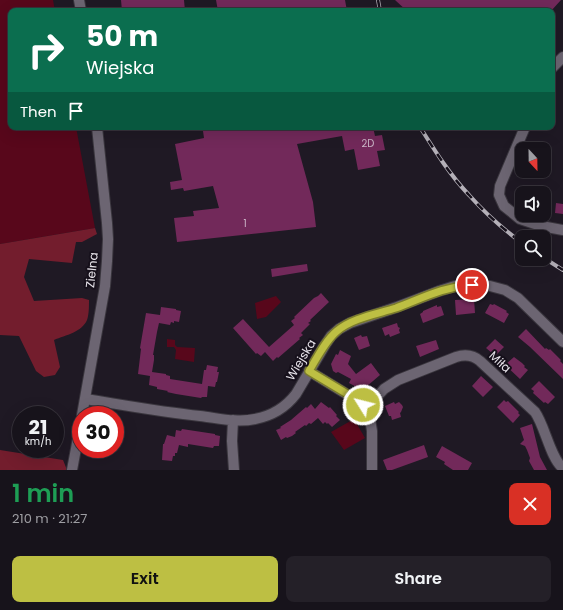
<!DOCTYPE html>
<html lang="en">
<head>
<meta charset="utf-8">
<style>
	body { margin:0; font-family:Poppins,sans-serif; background:#242028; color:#f1f3f6; height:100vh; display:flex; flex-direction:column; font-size:15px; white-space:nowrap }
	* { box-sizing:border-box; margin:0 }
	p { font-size:13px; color:#9e9ea3 }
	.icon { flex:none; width:22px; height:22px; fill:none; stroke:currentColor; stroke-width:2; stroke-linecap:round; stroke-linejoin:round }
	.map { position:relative; height:470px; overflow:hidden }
	.side { display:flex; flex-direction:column; background:#17131b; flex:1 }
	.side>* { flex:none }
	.hud { position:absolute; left:8px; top:8px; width:547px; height:122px; border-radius:8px; box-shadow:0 4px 16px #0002,0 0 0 1px #36323a; background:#0b6e4f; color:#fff; overflow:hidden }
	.needle { width:26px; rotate:158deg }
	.controls { position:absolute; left:515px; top:142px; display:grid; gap:8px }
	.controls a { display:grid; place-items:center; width:36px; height:36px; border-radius:8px; background:#17131b; box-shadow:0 4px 16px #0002,0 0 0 1px #36323a; font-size:20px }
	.speed { position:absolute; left:12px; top:406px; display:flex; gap:8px; font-size:20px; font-weight:700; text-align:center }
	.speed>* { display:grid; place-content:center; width:52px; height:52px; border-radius:50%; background:#17131b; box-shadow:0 4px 16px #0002,0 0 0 1px #36323a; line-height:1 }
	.speed small { font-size:10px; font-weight:400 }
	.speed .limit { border:6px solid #d22; background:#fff; color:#111 }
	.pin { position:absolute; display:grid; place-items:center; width:34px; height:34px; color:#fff; margin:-17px; border:2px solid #fff; border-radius:50%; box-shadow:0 1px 4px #0007 }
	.me { position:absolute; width:44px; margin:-22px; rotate:306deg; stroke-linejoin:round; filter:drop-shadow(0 0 3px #0008) }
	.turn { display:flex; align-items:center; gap:14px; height:84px; padding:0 12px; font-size:18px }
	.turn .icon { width:52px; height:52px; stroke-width:2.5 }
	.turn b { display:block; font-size:28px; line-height:34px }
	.then { display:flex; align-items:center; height:38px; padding:0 12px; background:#0003; gap:8px; font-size:15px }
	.round { display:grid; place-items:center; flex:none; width:42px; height:42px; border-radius:8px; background:#242028 }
	.headline { display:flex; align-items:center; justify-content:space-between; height:68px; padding:0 12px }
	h1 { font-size:24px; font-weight:600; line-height:30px; color:#1e9e55 }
	.primary-button { display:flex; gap:8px; margin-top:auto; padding:8px 12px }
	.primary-button a { flex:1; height:46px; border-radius:8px; background:#bdbf43; color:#111; font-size:16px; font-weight:600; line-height:46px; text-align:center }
	.primary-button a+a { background:#242028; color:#f1f3f6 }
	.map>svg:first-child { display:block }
	.green { fill:#58071b }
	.forest { fill:#731d2d }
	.building { fill:#72295a }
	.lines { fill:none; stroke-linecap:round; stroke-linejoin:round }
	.minor-casing { stroke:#3a363e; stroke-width:12 }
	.minor { stroke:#6c6572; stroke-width:10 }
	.rail-casing { stroke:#b4b0b8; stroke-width:4 }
	.rail { stroke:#16101b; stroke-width:2.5; stroke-dasharray:8; stroke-linecap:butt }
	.route-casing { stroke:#7b7c2c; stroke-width:10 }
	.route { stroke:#bdbf43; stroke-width:7 }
	.labels { text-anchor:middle; stroke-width:4; stroke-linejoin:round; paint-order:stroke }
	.number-label { font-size:10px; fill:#cab4c6 }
	.street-label { font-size:12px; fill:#e7e3ea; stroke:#16101b }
</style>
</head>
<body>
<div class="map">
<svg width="563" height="470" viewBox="0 0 563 470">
	<rect width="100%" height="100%" fill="#1f1924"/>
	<path class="green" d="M0 0H53L55 11H11V127H76L95 228 0 244Z
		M276 296 281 302 266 317 257 319 255 303Z
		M167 339 175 340V345L177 347 195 348 194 362 175 359 176 350 174 347H167Z
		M354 419 365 438 344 450 331 432Z"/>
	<path class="forest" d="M95 228 97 234 82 242H76L72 263 29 259 24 277 34 301 82 298 89 300C89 306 89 315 87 320 82 332 66 335 54 340L60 367 55 375 44 377 36 371 19 336 0 335V244Z
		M0 450 63 460 67 470H0Z"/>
	<path class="building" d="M121 0H184L185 11H122Z
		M216 0H345L347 11H218Z
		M395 0H561L551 11H407Z
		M224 127H373L375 136 382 135 385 150 377 151 380 166 358 170 354 149 345 151 342 136 297 144 313 202 316 227 177 242 174 218 194 216 193 211 219 208 213 186 184 191 183 188 171 190 170 182 182 180 175 144 204 138 203 131Z
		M556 203 563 204V214L555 213Z
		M307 264 308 271 272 277 271 269Z
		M321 293 329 302 310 320 311 321 308 323 310 324 301 333 303 335 299 338 300 339 278 358 277 357 273 361 265 352 261 356 257 353 256 354 233 328 243 319 269 347 294 325 291 321 295 318 294 317 314 298 318 296Z
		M474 299 475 313 456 315 455 300Z
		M490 304 493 305 494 304 507 311 506 312 509 314 504 323 485 313Z
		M437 305V307L441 306 444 315 423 323 420 314 423 312V311Z
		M161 307 176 309V310L181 311 179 322 174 321V323L171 322 170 325 159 323 157 332 153 355H154V360L152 372 166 374V375L170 376V379L202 384 204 370H206L207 365 218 367 217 372H219L217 382H216L215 387 208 386 207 397H202L201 398 176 394 167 392 168 391 157 389V387L149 385 150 376 138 374 141 349 140 348 146 313 160 315Z
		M397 323 398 327 400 328 399 330 400 333 390 337 389 334 385 336 382 328Z
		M526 329 545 349 546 348 549 350 550 349 561 360 560 361 563 364V379L530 347 518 337Z
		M361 335 362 337 367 336 370 346 359 350 354 338Z
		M495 339 504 347 496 355 493 353H492L486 348Z
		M436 340 439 349 420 357 416 346Z
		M340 350 351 356 348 364 356 374 371 363 380 375 366 387 362 390 349 383 351 379 338 372 336 373 333 371 331 364 336 354 338 355Z
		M514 357 522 363 525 366 524 367 528 370 520 379 505 365Z
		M481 376 493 387 483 397 472 386Z
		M539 381 555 397 548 404 545 402 544 403 533 393 534 391 531 389Z
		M504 400 506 402 508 401 519 412 518 413 520 415 513 423 497 407Z
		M321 402 329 408 330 407 337 415 336 416 340 420 332 427 328 423 327 424 325 422 323 424 318 418 311 424 309 423 306 426 305 425 295 432 296 433 292 436 287 438 286 437 281 440 276 430 281 428 280 427 291 420 306 407 307 408 311 404 315 409Z
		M394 402 395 404 399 402 402 405 403 407 401 412 400 413 401 417 392 420 391 416H389L385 406Z
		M532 424 540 457 547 470H534L529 461 530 458 527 450 525 446 520 444 524 440 520 428Z
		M182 429 215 434V435L220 436 219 446H214L213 448 188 444V447L179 445 177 453H175V456H173L172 461 162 460 163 444H164L167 435 175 437 176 430 181 431Z
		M424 445 428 457 392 470H387L383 460Z
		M442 446 472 463 468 470H453L444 464 445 462 436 457Z"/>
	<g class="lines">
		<g class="minor-casing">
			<path id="minor" d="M79 0 81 11
				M552 68 563 57
				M525 127 500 186 499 195 504 206 520 219 541 226 563 230
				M309 371 353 398 366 409 370 419 372 431V470
				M85 399C123 405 161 412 200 416 218 418 237 423 255 419 271 416 286 407 296 394L325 345 331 336 339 329 350 323 397 307 439 291 455 286 480 285 490 286 505 290 518 298 563 342
				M366 409 384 389 398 380 456 357C465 354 473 355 480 361L535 412C545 426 551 460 563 468
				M82 415 105 286 107 261 108 239 107 223 97 127
				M233 420 232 441 234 470
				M72 470 81 422"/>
		</g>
		<use href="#minor" class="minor"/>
		<g class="rail-casing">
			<path id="rail" d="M378 0 380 11
				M420 127C435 151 450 175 469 195 485 213 503 229 522 243
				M544 258 563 270"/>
		</g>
		<use href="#rail" class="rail"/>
	</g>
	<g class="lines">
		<g class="route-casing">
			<path id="route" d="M363 405 354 398 309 371C317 358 325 341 337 331 352 318 377 314 396 308 423 298 442 287 472 285"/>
		</g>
		<use href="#route" class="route"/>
	</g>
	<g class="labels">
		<g class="number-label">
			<text x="368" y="147">2D</text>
			<text x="245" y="227">1</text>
		</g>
		<g class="street-label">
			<text transform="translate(92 270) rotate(-84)" y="4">Zielna</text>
			<text transform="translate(301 360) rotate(-59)" y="4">Wiejska</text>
			<text transform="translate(500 362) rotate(43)" y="4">Miła</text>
		</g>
	</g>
</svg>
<div class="controls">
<a><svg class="needle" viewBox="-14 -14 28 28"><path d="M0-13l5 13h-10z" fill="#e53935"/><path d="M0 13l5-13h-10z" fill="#9e9ea3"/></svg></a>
<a><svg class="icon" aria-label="sound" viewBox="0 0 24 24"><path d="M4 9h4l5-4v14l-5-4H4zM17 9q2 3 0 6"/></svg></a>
<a><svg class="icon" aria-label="search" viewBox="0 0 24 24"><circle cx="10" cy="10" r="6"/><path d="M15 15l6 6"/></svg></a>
</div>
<div class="speed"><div>21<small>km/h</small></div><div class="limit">30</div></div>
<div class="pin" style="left:472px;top:285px;background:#d93025"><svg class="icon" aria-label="arrive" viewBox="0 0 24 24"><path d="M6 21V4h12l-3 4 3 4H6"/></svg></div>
<svg class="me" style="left:363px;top:405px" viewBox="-20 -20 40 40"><circle r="17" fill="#bdbf43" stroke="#fff" stroke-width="3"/><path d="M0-11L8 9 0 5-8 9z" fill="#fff"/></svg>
<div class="hud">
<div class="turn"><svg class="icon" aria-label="right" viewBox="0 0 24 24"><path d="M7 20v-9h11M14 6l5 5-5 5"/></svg><div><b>50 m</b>Wiejska</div></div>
<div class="then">Then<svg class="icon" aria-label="arrive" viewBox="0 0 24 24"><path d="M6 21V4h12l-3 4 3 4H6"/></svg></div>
</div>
</div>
<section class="side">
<div class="headline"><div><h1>1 min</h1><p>210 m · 21:27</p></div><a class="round" style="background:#d93025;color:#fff"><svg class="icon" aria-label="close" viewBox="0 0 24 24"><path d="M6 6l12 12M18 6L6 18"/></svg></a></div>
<div class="primary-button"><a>Exit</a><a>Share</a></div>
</section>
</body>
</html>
